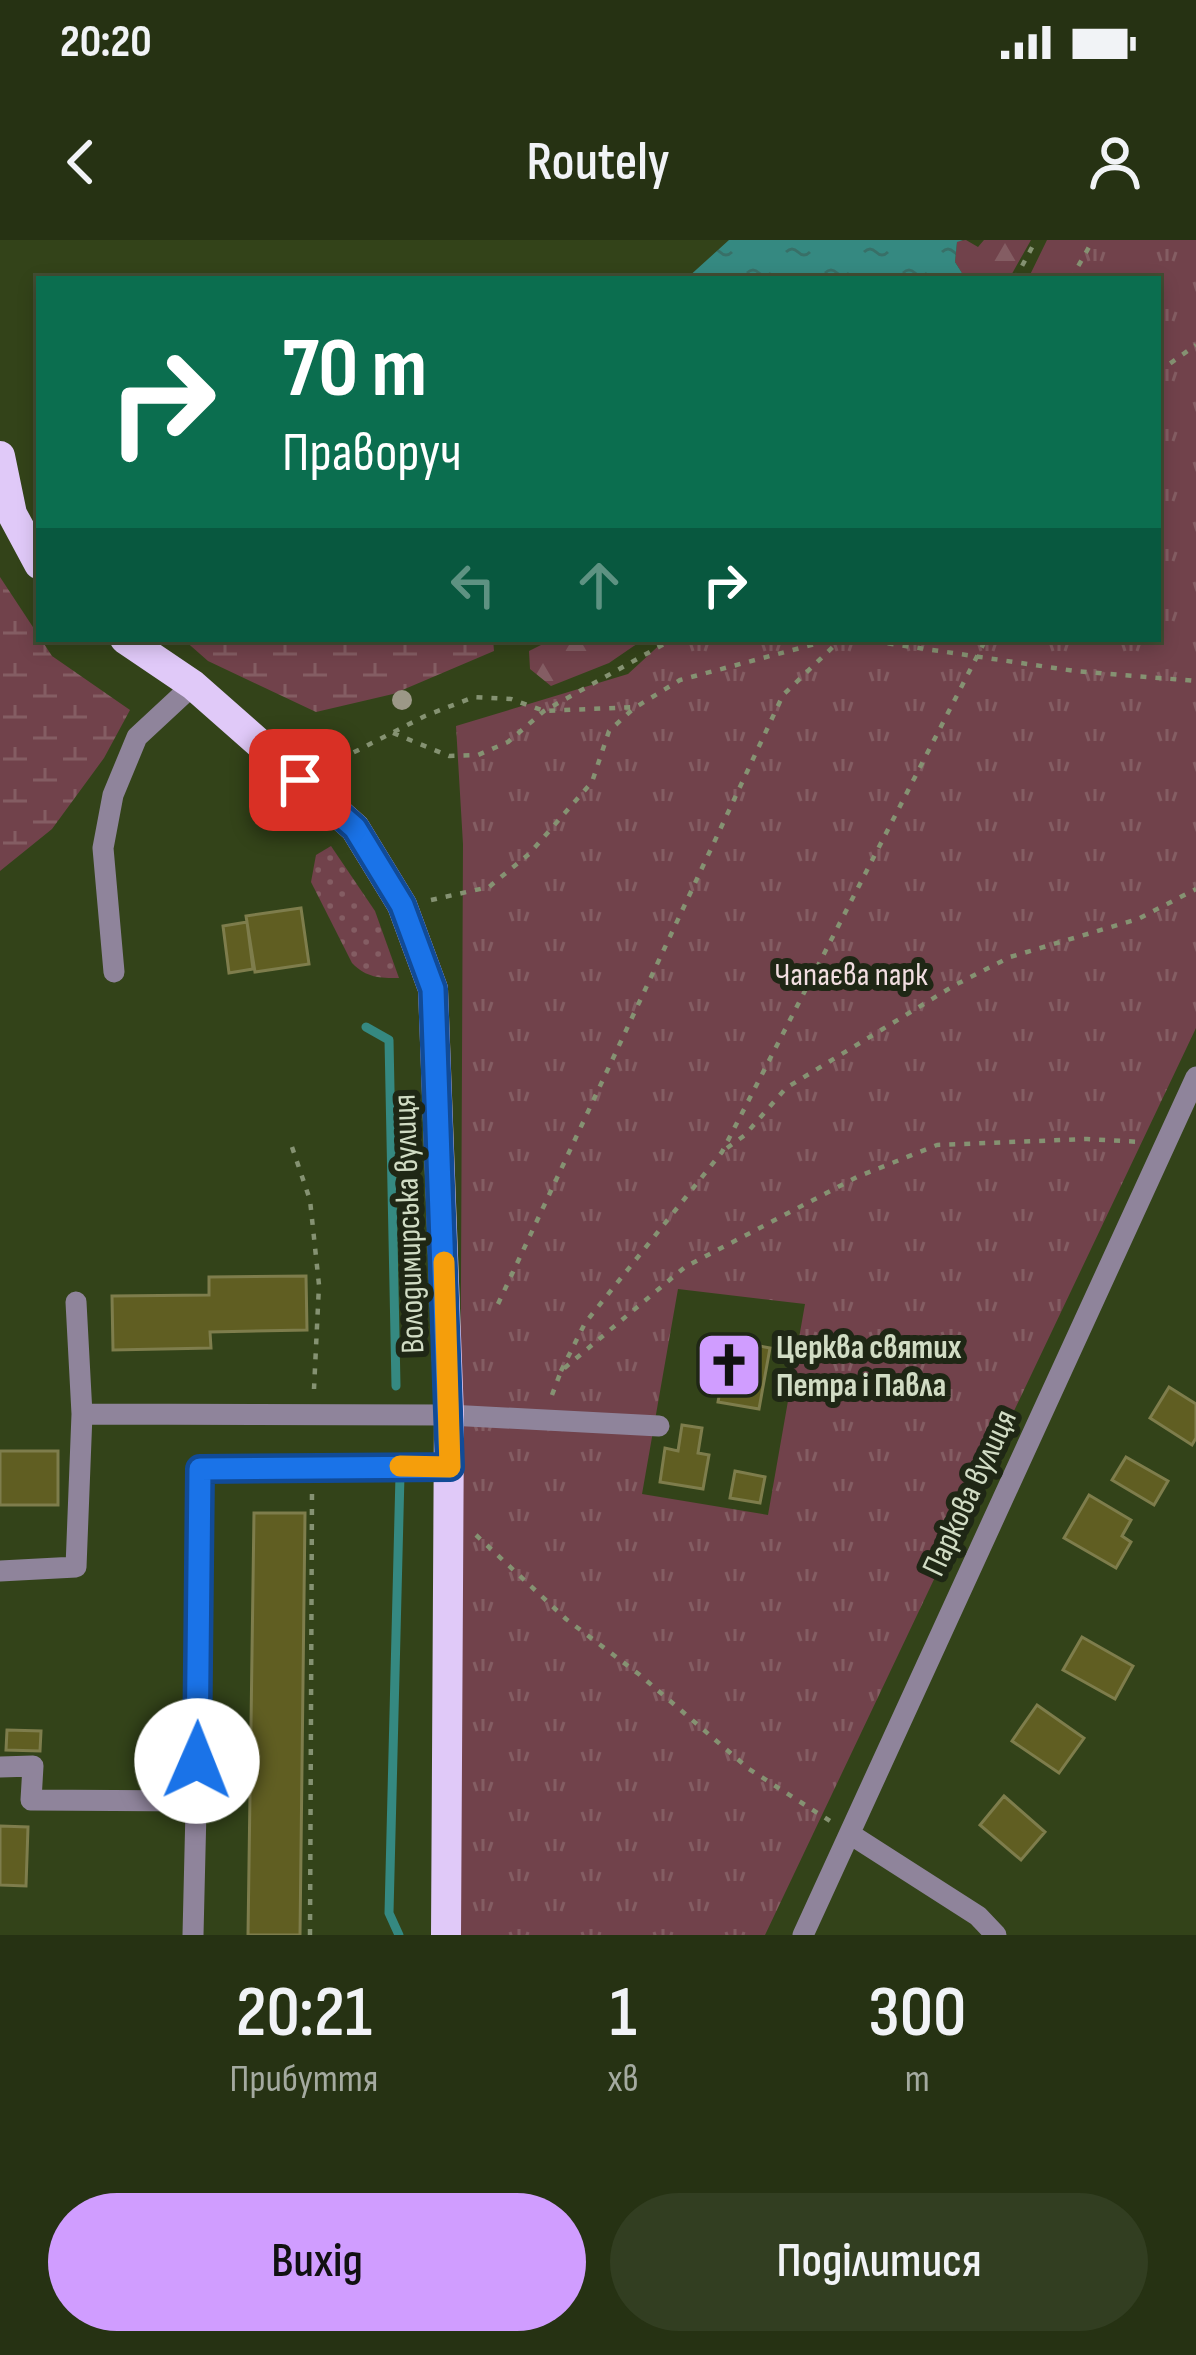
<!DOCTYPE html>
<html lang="uk">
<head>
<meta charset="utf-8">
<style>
	body { margin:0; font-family:"Sofia Sans Condensed",sans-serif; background:#323e21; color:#f1f3f6; height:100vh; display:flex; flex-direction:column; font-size:45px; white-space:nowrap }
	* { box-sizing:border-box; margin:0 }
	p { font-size:39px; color:#a4aaa0 }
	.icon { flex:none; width:66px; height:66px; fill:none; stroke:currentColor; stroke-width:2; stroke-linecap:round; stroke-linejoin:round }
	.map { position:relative; height:1695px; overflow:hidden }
	.details { display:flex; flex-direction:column; background:#263213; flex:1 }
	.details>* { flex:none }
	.banner { position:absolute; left:36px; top:36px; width:1125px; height:366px; border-radius:0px; box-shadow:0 6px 18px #0003,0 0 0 3px #424d33; background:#0b6e4f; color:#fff; overflow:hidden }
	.pin { position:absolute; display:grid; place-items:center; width:102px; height:102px; color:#fff; margin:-51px; border-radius:24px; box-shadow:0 6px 18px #0006 }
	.me { position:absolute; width:132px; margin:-66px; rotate:1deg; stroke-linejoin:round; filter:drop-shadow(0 0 9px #0008) }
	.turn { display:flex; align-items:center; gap:42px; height:252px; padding:0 48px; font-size:54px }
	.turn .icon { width:156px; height:156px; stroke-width:2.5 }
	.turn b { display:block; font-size:84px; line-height:102px }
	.lanes { display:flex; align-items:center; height:114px; padding:0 48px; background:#0003; justify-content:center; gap:60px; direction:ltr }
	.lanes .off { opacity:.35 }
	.eta { display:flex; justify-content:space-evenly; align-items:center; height:204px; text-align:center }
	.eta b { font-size:72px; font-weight:600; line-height:84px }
	.action { display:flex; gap:24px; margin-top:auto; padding:24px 48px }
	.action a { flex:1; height:138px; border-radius:72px; background:#d09dff; color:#111; font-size:48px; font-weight:600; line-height:138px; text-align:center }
	.action a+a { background:#323e21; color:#f1f3f6 }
	.status { display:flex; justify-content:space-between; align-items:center; height:84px; padding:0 60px; background:#263213; direction:ltr }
	.status svg { height:33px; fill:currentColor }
	header { display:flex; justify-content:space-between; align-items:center; height:156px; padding:0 48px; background:#263213; font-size:54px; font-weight:600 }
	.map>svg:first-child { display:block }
	.grass { fill:url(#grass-dots) }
	.forest { fill:url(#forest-firs) }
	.wetland { fill:url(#wetland-marsh) }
	.park { fill:url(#park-tufts); fill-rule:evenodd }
	.water { fill:url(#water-ripples) }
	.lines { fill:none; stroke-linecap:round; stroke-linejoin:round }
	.stream { stroke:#358981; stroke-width:9 }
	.building { fill:#605e22; stroke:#7e7d4c; stroke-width:3 }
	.path { stroke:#859272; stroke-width:4.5; stroke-dasharray:6 9; stroke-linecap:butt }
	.minor { stroke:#8f849b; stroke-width:21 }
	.major { stroke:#e0c9f8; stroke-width:30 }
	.tree { fill:#9c9887 }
	.route-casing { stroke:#114b97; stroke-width:30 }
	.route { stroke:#1a73e8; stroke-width:21 }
	.slow { stroke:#f59e0b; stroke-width:21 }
	.labels { text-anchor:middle; stroke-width:12; stroke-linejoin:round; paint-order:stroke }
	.park-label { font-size:33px; fill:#f2dee1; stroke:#1f2715 }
	.street-label { font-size:33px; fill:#d1dcc4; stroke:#1f2715 }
	.poi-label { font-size:33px; font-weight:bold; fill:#d1dcc4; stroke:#1f2715; text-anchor:start }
</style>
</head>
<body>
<div class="status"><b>20:20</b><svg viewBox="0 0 49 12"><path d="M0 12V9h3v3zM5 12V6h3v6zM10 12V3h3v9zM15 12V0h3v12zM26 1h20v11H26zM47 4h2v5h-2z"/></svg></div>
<header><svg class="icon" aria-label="back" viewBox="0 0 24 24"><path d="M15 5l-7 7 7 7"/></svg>Routely<svg class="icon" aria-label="person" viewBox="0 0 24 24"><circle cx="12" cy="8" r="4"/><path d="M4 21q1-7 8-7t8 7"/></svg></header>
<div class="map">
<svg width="1196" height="1695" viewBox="0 0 1196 1695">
	<defs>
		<pattern id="grass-dots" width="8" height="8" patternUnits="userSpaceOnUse" patternTransform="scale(3)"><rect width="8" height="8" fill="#71424b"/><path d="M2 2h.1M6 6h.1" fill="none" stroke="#845d63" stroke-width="1.8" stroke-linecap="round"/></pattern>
		<pattern id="forest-firs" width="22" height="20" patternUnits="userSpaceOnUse" patternTransform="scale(3)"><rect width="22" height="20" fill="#71424b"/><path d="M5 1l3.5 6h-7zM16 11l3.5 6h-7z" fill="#845d63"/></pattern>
		<pattern id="wetland-marsh" width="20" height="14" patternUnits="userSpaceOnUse" patternTransform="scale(3)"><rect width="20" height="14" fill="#71424b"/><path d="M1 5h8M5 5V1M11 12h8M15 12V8" fill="none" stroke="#845d63"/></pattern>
		<pattern id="park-tufts" width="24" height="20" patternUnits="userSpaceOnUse" patternTransform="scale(3)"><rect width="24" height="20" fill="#71424b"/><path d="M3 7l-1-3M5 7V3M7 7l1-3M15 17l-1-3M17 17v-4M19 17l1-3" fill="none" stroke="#845d63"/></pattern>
		<pattern id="water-ripples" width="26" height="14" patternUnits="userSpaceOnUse" patternTransform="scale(3)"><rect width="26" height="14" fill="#358981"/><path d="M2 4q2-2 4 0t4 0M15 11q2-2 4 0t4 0" fill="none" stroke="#387068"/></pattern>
	</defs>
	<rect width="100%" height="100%" fill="#334319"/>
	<path class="grass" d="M331 606 375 671 399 738C379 738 367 738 352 723L311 642 316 615Z"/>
	<path class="forest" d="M966 0 978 7 984 0H1031L1009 39H960L962 33 955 22 957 1Z
		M553 399H644L609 423 551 446 530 429 529 411Z"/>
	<path class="wetland" d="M0 337 52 416 130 470 104 518 52 589 0 631Z
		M183 399H493L494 411 393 454 316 472 208 421Z"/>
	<path class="park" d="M1047 0H1196V788L765 1695H458L463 604 456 486 628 434 666 399H1158V39H1028ZM678 1049 805 1064 768 1275 642 1254Z"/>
	<path class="water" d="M729 0H963L957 2 955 22 962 33 960 39H686Z"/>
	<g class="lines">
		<path class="stream" d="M366 787 389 800 396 1146
			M399 1695 389 1673 400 1235"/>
	</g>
	<path class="building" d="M301 668 309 724 255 732 246 676Z
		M247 682 253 729 229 733 223 686Z
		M306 1036 307 1090 210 1092 211 1108 113 1110 112 1056 209 1055V1037Z
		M729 1100 770 1108 759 1169 718 1162Z
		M1169 1147 1196 1164V1198L1192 1205 1150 1178Z
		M682 1185 702 1188 698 1213 709 1215 703 1249 660 1242 665 1208 678 1211Z
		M0 1211H58V1265H0Z
		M1126 1217 1168 1241 1154 1265 1112 1240Z
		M735 1231 765 1237 760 1263 730 1258Z
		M1089 1255 1131 1280 1122 1296 1131 1302 1116 1328 1064 1298Z
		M254 1273H305L300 1695H248Z
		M1082 1397 1133 1426 1115 1459 1063 1430Z
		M1037 1465 1084 1498 1059 1533 1012 1501Z
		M7 1490 41 1491 40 1511 6 1510Z
		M1004 1556 1045 1592 1021 1620 980 1585Z
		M0 1586 28 1587 26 1646 0 1645Z"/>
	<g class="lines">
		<path class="path" d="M1015 39 1036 0
			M1071 39 1093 0
			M1158 132 1196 105
			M858 399 1075 431 1196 441
			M393 493 449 516 478 515 508 502 544 471 673 399
			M327 526 425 476 474 457 511 459 544 471 636 467 680 440 834 399
			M431 660 489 647 529 614 592 542 609 491 634 468
			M292 907 310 960 319 1045 314 1149
			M727 908 745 895 786 848 955 745 1010 717 1138 679 1196 649
			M498 1064 783 455 841 399
			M561 1131 585 1083 722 912 986 399
			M552 1155 561 1131 685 1027 857 937 937 905 1087 899 1141 902
			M476 1295 566 1379 640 1435 749 1529 830 1581
			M310 1695 312 1251"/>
		<path class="minor" d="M114 732 103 608 113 555 137 497 193 445
			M76 1062 82 1174
			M0 1331 76 1327 82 1174 449 1175 659 1186
			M0 1527 33 1526 31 1560 196 1561
			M850 1594 978 1676 996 1695
			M193 1695 201 1361 200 1230 450 1227
			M803 1695 1196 837"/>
		<path class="major" d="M0 216 12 274 39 324
			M125 399 193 445 355 588 402 665 433 749 449 1175 446 1695"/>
	</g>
	<circle class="tree" cx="402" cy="460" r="10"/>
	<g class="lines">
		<g class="route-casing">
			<path id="route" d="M197 1521 200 1229 450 1227 433 749 402 665 355 588 300 540"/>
		</g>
		<use href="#route" class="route"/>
		<path class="slow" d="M400 1226 450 1227 444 1022"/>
	</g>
	<defs>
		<g id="church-square" transform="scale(3.45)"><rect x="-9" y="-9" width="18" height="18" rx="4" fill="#d09dff" stroke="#1f2715"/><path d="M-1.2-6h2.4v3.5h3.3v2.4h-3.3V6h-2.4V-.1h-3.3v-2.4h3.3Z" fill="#111"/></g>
	</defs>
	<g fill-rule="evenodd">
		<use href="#church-square" x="729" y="1125"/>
	</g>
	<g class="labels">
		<g class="park-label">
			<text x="851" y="745">Чапаєва парк</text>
		</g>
		<g class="street-label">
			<text transform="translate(407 984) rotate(-92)" y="12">Володимирська вулиця</text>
			<text transform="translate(968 1252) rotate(-65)" y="12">Паркова вулиця</text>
		</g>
		<g class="poi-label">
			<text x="776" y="1118">Церква святих<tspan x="776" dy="38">Петра і Павла</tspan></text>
		</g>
	</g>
</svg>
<div class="pin" style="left:300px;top:540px;background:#d93025"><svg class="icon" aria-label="arrive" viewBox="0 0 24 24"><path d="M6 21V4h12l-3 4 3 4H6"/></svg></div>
<svg class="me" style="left:197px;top:1521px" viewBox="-20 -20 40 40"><circle r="19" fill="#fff"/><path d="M0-13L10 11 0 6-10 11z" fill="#1a73e8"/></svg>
<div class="banner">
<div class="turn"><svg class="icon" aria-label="right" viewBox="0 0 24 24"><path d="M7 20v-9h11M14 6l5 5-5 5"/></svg><div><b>70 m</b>Праворуч</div></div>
<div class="lanes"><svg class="icon off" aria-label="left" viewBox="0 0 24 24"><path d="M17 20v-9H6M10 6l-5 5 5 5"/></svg><svg class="icon off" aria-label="ahead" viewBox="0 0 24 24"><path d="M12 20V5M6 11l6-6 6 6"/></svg><svg class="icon" aria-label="right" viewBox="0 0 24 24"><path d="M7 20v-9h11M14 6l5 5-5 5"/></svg></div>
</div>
</div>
<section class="details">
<div class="eta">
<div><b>20:21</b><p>Прибуття</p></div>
<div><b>1</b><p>хв</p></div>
<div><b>300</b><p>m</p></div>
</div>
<div class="action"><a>Вихід</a><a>Поділитися</a></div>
</section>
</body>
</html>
